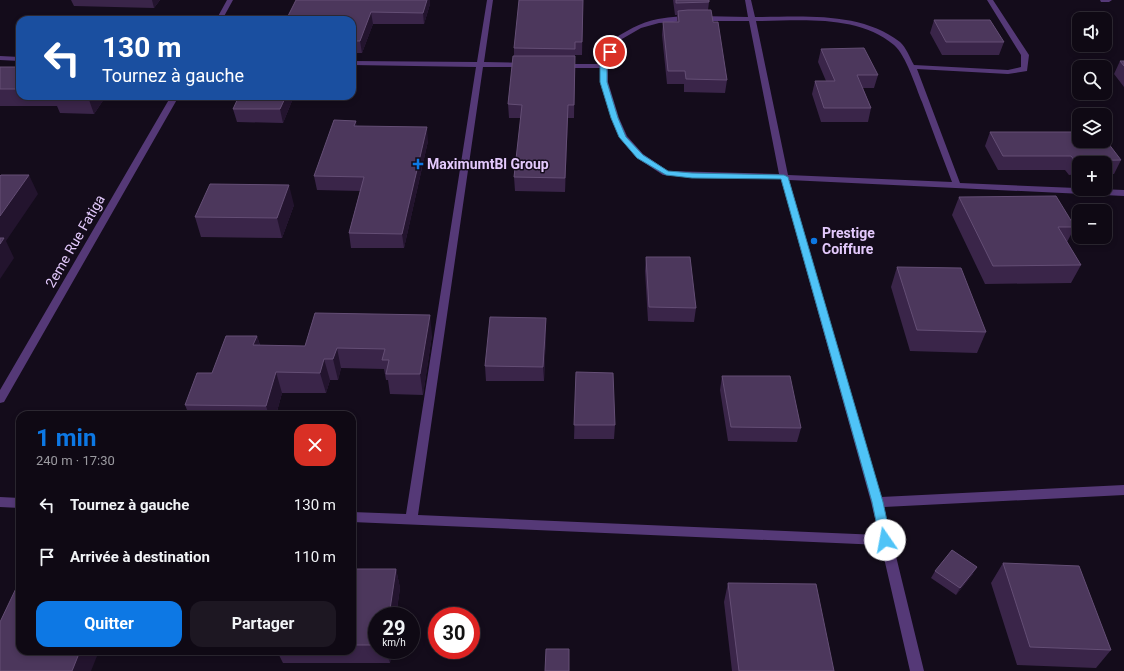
<!DOCTYPE html>
<html lang="fr">
<head>
<meta charset="utf-8">
<style>
	body { margin:0; font-family:Roboto,sans-serif; background:#1d1722; color:#f1f3f6; height:100vh; display:flex; flex-direction:column; font-size:15px; white-space:nowrap }
	* { box-sizing:border-box; margin:0 }
	p { font-size:13px; color:#9b9aa0 }
	.icon { flex:none; width:22px; height:22px; fill:none; stroke:currentColor; stroke-width:2; stroke-linecap:round; stroke-linejoin:round }
	.map { position:relative; flex:1; overflow:hidden }
	.panel { position:absolute; left:16px; top:411px; width:340px; height:244px; display:flex; flex-direction:column; background:#0f0914; border-radius:12px; box-shadow:0 2px 6px #0003,0 0 0 1px #2f2a34 }
	.panel>* { flex:none }
	.hud { position:absolute; left:16px; top:16px; width:340px; height:84px; border-radius:12px; box-shadow:0 2px 6px #0003,0 0 0 1px #2f2a34; background:#1a4fa0; color:#fff; overflow:hidden }
	.fabs { position:absolute; left:1072px; top:12px; display:grid; gap:8px }
	.fabs a { display:grid; place-items:center; width:40px; height:40px; border-radius:8px; background:#0f0914; box-shadow:0 2px 6px #0003,0 0 0 1px #2f2a34; font-size:20px }
	.speed { position:absolute; left:368px; top:607px; display:flex; gap:8px; font-size:20px; font-weight:700; text-align:center }
	.speed>* { display:grid; place-content:center; width:52px; height:52px; border-radius:50%; background:#0f0914; box-shadow:0 2px 6px #0003,0 0 0 1px #2f2a34; line-height:1 }
	.speed small { font-size:10px; font-weight:400 }
	.speed .limit { border:6px solid #d22; background:#fff; color:#111 }
	.pin { position:absolute; display:grid; place-items:center; width:34px; height:34px; color:#fff; margin:-17px; border:2px solid #fff; border-radius:50%; box-shadow:0 1px 4px #0007 }
	.me { position:absolute; width:44px; margin:-22px; rotate:348deg; stroke-linejoin:round; filter:drop-shadow(0 0 3px #0008) }
	.turn { display:flex; align-items:center; gap:14px; height:84px; padding:0 20px; font-size:18px }
	.turn .icon { width:52px; height:52px; stroke-width:2.5 }
	.turn b { display:block; font-size:28px; line-height:34px }
	.round { display:grid; place-items:center; flex:none; width:42px; height:42px; border-radius:12px; background:#1d1722 }
	.headline { display:flex; align-items:center; justify-content:space-between; height:68px; padding:0 20px }
	h1 { font-size:24px; font-weight:700; line-height:30px; color:#0d78e4 }
	.primary-button { display:flex; gap:8px; margin-top:auto; padding:8px 20px }
	.primary-button a { flex:1; height:46px; border-radius:12px; background:#0d78e4; color:#fff; font-size:16px; font-weight:700; line-height:46px; text-align:center }
	.primary-button a+a { background:#1d1722; color:#f1f3f6 }
	ul { padding:0; list-style:none }
	li { display:flex; align-items:center; gap:12px; height:52px; padding:0 20px }
	li div { flex:1 }
	li b { display:block; font-size:15px }
	li em { font-style:normal }
	.map>svg:first-child { display:block }
	.lines { fill:none; stroke-linecap:round; stroke-linejoin:round }
	.minor { fill:#553977; fill-rule:evenodd }
	.wall { fill:#3a2549 }
	.shaded-wall { fill:#23142e }
	.building { fill:#4c375c; stroke:#644e75 }
	.route { fill:#4fc3f7; stroke:#337fa1 }
	.poi-dot { fill:#0d78e4; stroke:#140c1b; stroke-width:1.5 }
	.labels { text-anchor:middle; stroke-width:3; stroke-linejoin:round; paint-order:stroke }
	.poi-label { font-size:14px; font-weight:bold; fill:#e3c9fc; stroke:#140c1b; text-anchor:start }
	.street-label { font-size:14px; fill:#e3c9fc; stroke:#140c1b }
</style>
</head>
<body>
<div class="map">
<svg width="1124" height="671" viewBox="0 0 1124 671">
	<rect width="100%" height="100%" fill="#140c1b"/>
	<g class="lines">
		<path class="minor" d="M227 0H233L222 20H216Z
			M487 0H493L484 62 526 63 530 65 526 67H483L418 515 879 535 871 502 781 179 692 177 663 175 637 158 619 137 611 118 600 82V68H562L558 66 562 64H601L610 41C625 32 640 22 658 19 687 14 719 17 748 17L745 0H751L755 17C802 17 860 11 900 42 906 47 910 58 914 65L1008 70 1021 67V55L987 0H993L1029 55 1027 71 1008 74 917 69 960 183 1124 190V196L789 180 881 497 1124 485V495L884 507 924 671H910L881 545 352 522V512L406 514 476 67 352 65V61L477 62ZM687 21H749L779 174 668 171 643 154 627 136 619 118 608 82V66L615 43 641 28 659 23ZM756 21C800 21 857 14 894 45 906 55 916 88 922 102 932 129 942 156 952 182L788 175Z
			M1100 0H1112L1109 2H1101Z
			M0 56 20 57V61L0 60Z
			M171 96H179L4 402 0 403V390Z
			M0 497 20 498V508L0 507Z"/>
	</g>
	<path class="wall" d="M71 0H160L154 8 74 6Z
		M296 0H430V4L424 24H373L362 53H352V20Z
		M583 0 582 55H575L574 118H568L565 192 515 191 514 177 521 118H509L508 104 514 56V48Z
		M673 0H709V2L708 10 727 80 725 93 684 92V84H667L662 35 663 22H677V15H675Z
		M934 20 1004 42 999 55H942L930 33Z
		M821 49 878 75 874 88H863L871 108 868 122H821L812 94 815 81H826L818 62Z
		M1120 61H1124V87L1114 74Z
		M0 67H20V96H106L94 114 60 113 57 106H0Z
		M294 96 283 123 237 122 233 109Z
		M357 126 428 141 404 248H351L349 233 360 191 317 190 314 176Z
		M990 132 1121 160 1114 174H1105V163H1079V174L1069 175 1065 170H998L985 146Z
		M959 197 1075 227 1067 242 1081 265 1071 283 985 284 952 215Z
		M294 205 282 238 201 237 195 217Z
		M646 257 696 308 694 322 648 321 645 271Z
		M897 267 986 332 977 353 910 351 891 287Z
		M546 318V332L544 381H486L485 366Z
		M432 335 423 395 390 394 388 380H386L384 369 341 368 338 380H330L326 393H282L276 415H189L185 405 212 373 257 336 260 345 305 346Z
		M576 372 615 425 614 439H574Z
		M722 376 801 428 797 442 728 441 720 390Z
		M1003 563 1111 650 1096 668 1017 665 991 583Z
		M352 569H396L400 588 396 616H377V650H392L390 663H283L277 651H352Z
		M935 571 973 574 956 595 931 578Z
		M728 583 834 671H732L724 602Z"/>
	<path class="shaded-wall" d="M152 0H160L154 8Z
		M427 0H430V4L424 24 423 13Z
		M371 12 373 24 362 53 360 41Z
		M88 96H106L94 114 88 97Z
		M286 96H294L283 123 280 109Z
		M568 105V118L565 192V178Z
		M356 121 358 134 354 126Z
		M427 127 428 141 404 248 402 234Z
		M29 175 38 194 6 241 14 258 0 279V216Z
		M289 185 294 205 282 238 277 218Z
		M430 315 432 335 423 395 420 374Z
		M546 318V332L544 381 543 367Z
		M257 336 263 356 253 345Z
		M337 348 341 368 338 380 333 359Z
		M324 359 330 380 326 393 320 373Z
		M276 372 282 393 276 415H269L266 406Z
		M977 567 973 574 956 595 960 588Z
		M396 569 400 588 396 616H389Z
		M386 650H392L390 663Z
		M80 651H99L91 671H72Z"/>
	<path class="building" d="M296 0H427L423 13 371 12 360 41H352V20H286Z
		M519 0H583L582 42H575V49L514 48Z
		M676 0H709V2L676 3Z
		M688 10H711L713 22H718L727 80 686 79 685 71H668L663 22H679L678 11Z
		M934 20H990L1004 42H946Z
		M864 48 878 75H857L871 108H824L815 81H835L821 49Z
		M513 56H575L574 105H568L565 178 514 177 522 105 508 104Z
		M1120 61H1124V66Z
		M0 67H20V89H0Z
		M53 96H88V97Z
		M239 96H286L280 109H233Z
		M334 120 356 121 354 126 427 127 402 234 349 233 364 177 314 176Z
		M990 132H1079V141H1105V139L1121 160 1075 161 1071 156H1003Z
		M1 175H29L0 216V176Z
		M210 184 289 185 277 218 195 217Z
		M1056 196 1075 227H1058L1081 265 993 266 959 197Z
		M0 238H4L0 244Z
		M646 257H690L696 308 649 307Z
		M897 267 961 268 986 332 917 330Z
		M315 313 430 315 420 374H386L389 360H382L385 349 337 348 333 359H324L320 373 276 372 266 406 185 405 197 373H212L226 336H257L253 345 305 346Z
		M490 317 546 318 543 367 485 366Z
		M576 372 613 373 615 425H574Z
		M722 376H790L801 428 731 427Z
		M952 550 977 567 960 588 935 571Z
		M1003 563 1079 566 1111 650 1030 647Z
		M352 569H396L389 616H377V645H352Z
		M20 580V651H80L72 671H0V622Z
		M728 583 816 584 834 671H739Z
		M546 649H569V671H545Z"/>
	<path class="route" d="M607 50 613 52 607 66V82L618 118 626 137 643 155 668 171 692 173 784 175 788 177 883 502 891 540 889 543 885 545 881 543 880 540 872 502 781 179 692 178 666 175 637 158 619 137 611 118 600 82V66Z"/>
	<g class="poi-dot">
		<path d="M416 158h4v4h4v4h-4v4h-4v-4h-4v-4h4z"/>
		<circle cx="814" cy="241" r="4"/>
	</g>
	<g class="labels">
		<g class="poi-label">
			<text x="427" y="169">MaximumtBl Group</text>
			<text x="822" y="238">Prestige<tspan x="822" dy="16">Coiffure</tspan></text>
		</g>
		<g class="street-label">
			<text transform="translate(75 241) rotate(-60)" y="5">2eme Rue Fatiga</text>
		</g>
	</g>
</svg>
<div class="fabs">
<a><svg class="icon" aria-label="sound" viewBox="0 0 24 24"><path d="M4 9h4l5-4v14l-5-4H4zM17 9q2 3 0 6"/></svg></a>
<a><svg class="icon" aria-label="search" viewBox="0 0 24 24"><circle cx="10" cy="10" r="6"/><path d="M15 15l6 6"/></svg></a>
<a><svg class="icon" aria-label="layers" viewBox="0 0 24 24"><path d="M12 4l9 5-9 5-9-5zM3 14l9 5 9-5"/></svg></a>
<a>+</a>
<a>−</a>
</div>
<div class="speed"><div>29<small>km/h</small></div><div class="limit">30</div></div>
<div class="pin" style="left:610px;top:52px;background:#d93025"><svg class="icon" aria-label="arrive" viewBox="0 0 24 24"><path d="M6 21V4h12l-3 4 3 4H6"/></svg></div>
<svg class="me" style="left:885px;top:540px" viewBox="-20 -20 40 40"><circle r="19" fill="#fff"/><path d="M0-13L10 11 0 6-10 11z" fill="#4fc3f7"/></svg>
<div class="hud">
<div class="turn"><svg class="icon" aria-label="left" viewBox="0 0 24 24"><path d="M17 20v-9H6M10 6l-5 5 5 5"/></svg><div><b>130 m</b>Tournez à gauche</div></div>
</div>
<section class="panel">
<div class="headline"><div><h1>1 min</h1><p>240 m · 17:30</p></div><a class="round" style="background:#d93025;color:#fff"><svg class="icon" aria-label="close" viewBox="0 0 24 24"><path d="M6 6l12 12M18 6L6 18"/></svg></a></div>
<ul>
<li><svg class="icon" aria-label="left" viewBox="0 0 24 24"><path d="M17 20v-9H6M10 6l-5 5 5 5"/></svg><div><b>Tournez à gauche</b></div><em>130 m</em></li>
<li><svg class="icon" aria-label="arrive" viewBox="0 0 24 24"><path d="M6 21V4h12l-3 4 3 4H6"/></svg><div><b>Arrivée à destination</b></div><em>110 m</em></li>
</ul>
<div class="primary-button"><a>Quitter</a><a>Partager</a></div>
</section>
</div>
</body>
</html>
